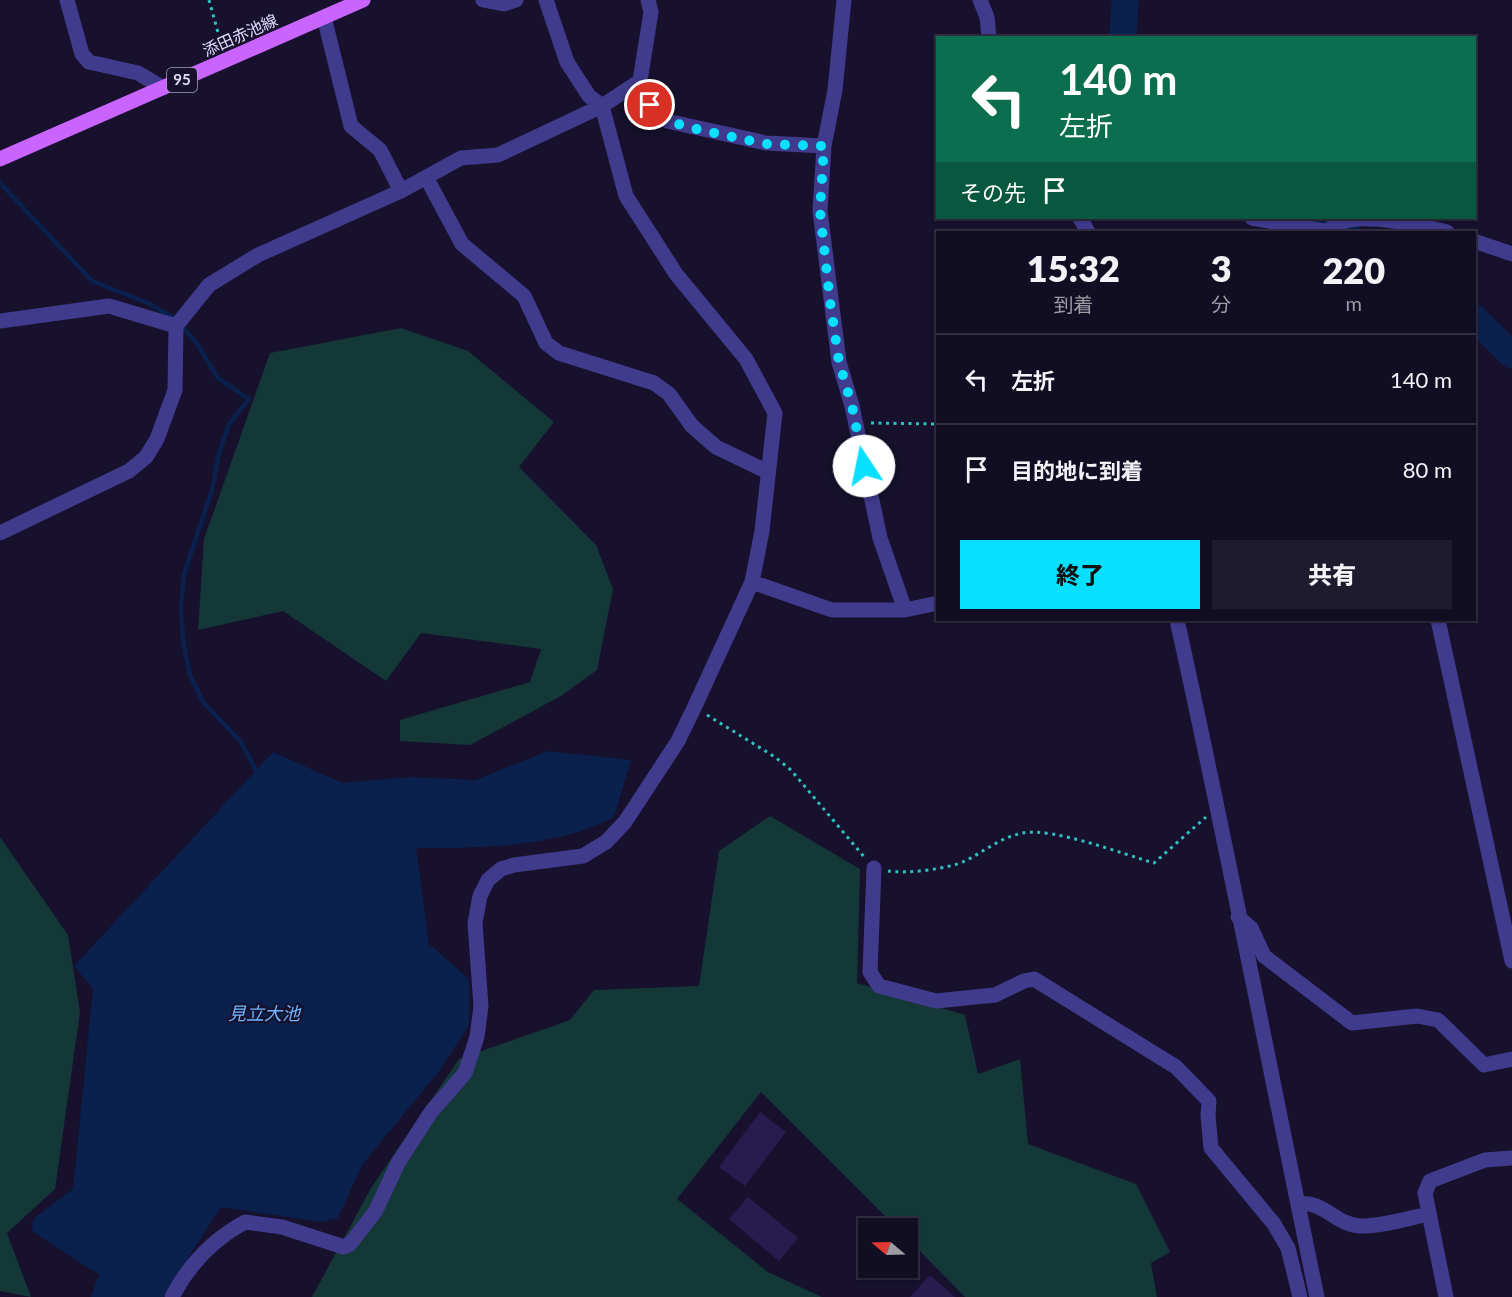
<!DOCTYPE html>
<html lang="ja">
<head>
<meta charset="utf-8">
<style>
	body { margin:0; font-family:Lato,"Noto Sans JP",sans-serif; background:#1e1b2f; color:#f1f3f6; height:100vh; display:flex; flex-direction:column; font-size:22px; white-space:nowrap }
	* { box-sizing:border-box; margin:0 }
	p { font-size:20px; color:#9c9ca5 }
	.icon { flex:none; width:33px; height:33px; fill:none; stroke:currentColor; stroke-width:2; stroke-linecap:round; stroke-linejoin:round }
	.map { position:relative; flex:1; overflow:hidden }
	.panel { position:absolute; left:936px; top:231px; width:540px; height:390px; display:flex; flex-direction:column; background:#110d22; border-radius:0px; box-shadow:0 2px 4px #0004,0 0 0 2px #302d40 }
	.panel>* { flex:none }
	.top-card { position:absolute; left:936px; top:36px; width:540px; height:183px; border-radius:0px; box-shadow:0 2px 4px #0004,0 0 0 2px #302d40; background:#0b6e4f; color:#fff; overflow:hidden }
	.needle { width:39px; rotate:289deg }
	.fabs { position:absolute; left:858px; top:1218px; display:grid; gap:12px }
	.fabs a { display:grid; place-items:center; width:60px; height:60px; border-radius:0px; background:#110d22; box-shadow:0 2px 4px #0004,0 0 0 2px #302d40; font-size:30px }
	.pin { position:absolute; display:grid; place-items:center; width:51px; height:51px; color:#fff; margin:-26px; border:3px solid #fff; border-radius:50%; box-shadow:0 2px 6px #0007 }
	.me { position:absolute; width:66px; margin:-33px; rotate:349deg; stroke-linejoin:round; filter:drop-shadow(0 0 4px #0008) }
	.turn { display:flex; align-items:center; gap:21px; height:126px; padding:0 24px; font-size:27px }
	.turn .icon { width:78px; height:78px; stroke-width:2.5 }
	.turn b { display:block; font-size:42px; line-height:51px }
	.then { display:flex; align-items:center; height:57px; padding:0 24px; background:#0003; gap:12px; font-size:22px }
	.eta { display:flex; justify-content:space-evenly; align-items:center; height:102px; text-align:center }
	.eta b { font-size:36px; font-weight:800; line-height:42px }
	.cta { display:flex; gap:12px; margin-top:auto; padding:12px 24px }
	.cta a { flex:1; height:69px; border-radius:0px; background:#09dfff; color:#111; font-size:24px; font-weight:800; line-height:69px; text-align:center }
	.cta a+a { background:#1e1b2f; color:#f1f3f6 }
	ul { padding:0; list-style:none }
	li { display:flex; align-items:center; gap:18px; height:90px; padding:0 24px; border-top:2px solid #302d40 }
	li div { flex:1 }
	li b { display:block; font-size:22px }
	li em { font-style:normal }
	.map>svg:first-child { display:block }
	.green { fill:#143737 }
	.water { fill:#0a204d }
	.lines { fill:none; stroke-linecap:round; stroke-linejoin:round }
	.stream { stroke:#0a204d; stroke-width:4.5 }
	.river { stroke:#0a204d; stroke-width:27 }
	.building { fill:#281c4f }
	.path { stroke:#2ec2be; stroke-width:3; stroke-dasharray:3 4.5; stroke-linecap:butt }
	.minor { stroke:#413b8d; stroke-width:15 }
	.major { stroke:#ca64ff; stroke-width:15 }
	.route { stroke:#09dfff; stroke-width:10; stroke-dasharray:0 18 }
	.labels { text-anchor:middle; stroke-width:4.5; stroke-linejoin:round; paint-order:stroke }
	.shield { fill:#17112d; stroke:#a5a0c0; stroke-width:1.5 }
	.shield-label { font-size:15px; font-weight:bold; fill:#e2ddff }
	.street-label { font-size:16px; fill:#e2ddff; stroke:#17112d }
	.water-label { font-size:18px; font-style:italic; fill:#6bb6ff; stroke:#17112d }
</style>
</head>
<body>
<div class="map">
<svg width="1512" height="1297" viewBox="0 0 1512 1297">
	<rect width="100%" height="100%" fill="#17112d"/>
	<path class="green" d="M401 328 468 351 554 422 519 467 596 545 613 589 597 670 561 696 470 745 400 741V720L530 682 541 649 421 633 386 681 283 611 198 630 204 539 270 353Z
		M770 816 860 869 857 983 965 1015 978 1074 1020 1059 1028 1144 1136 1184 1170 1252 1151 1263 1157 1297H965L908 1239V1228H897L761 1092 677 1199 768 1272 822 1297H312L371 1188 459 1059 570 1020 594 990 699 986 719 851Z
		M0 837 68 935 80 1012 55 1189 7 1233 31 1297 0 1291Z"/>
	<path class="water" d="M548 751 631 760 614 817C557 848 479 848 416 848L429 944 469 979V1025L440 1070 362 1165 338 1218 321 1222 221 1207 163 1297H91L99 1275 32 1231 33 1219 73 1189 93 989 74 966 273 752 342 783 411 777 475 780Z"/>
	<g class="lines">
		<path class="stream" d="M0 183 92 281 148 303 174 318 196 342 218 378 249 399 229 424 219 453 212 490 184 574 181 607 183 641 190 675 203 702 241 742 258 774"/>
		<path class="river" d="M1123 38 1125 0
			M1325 218 1347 232
			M1474 318 1512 355"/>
	</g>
	<path class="building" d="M760 1112 786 1132 745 1186 719 1167Z
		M748 1197 798 1238 779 1261 729 1219Z
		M930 1275 955 1297H910Z"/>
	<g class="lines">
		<path class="path" d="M209 0 222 47
			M871 423 938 424
			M707 715 775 757 791 770 865 858
			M888 871C907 874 948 869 965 861 985 851 1001 837 1023 833 1052 827 1123 854 1154 863L1206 817"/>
		<path class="minor" d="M67 0 82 54 89 62 138 73 163 88
			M483 0 504 4 516 0
			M648 0 651 12 640 81 649 105 667 121 766 143 824 146
			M844 0 835 90 824 146 820 211 839 362 852 406 880 538 905 610
			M980 0 987 17 989 38
			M324 17 351 126 380 150 401 191
			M426 177 462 244 524 296 546 343 559 353 654 383 669 394 692 426 716 447 768 472
			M1080 218 1088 232
			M1252 218 1330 232
			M1328 231C1349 206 1420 226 1447 232
			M1474 241 1512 254
			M0 321 109 306 176 326
			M0 533 129 471 146 457 157 439 175 390 176 326 209 285 258 255 401 191 461 158 498 155 602 106 640 81
			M752 582 832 610H905L938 603
			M1177 620C1227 845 1270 1071 1317 1297
			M1438 620 1512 961
			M874 868 870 972 879 986 936 1001 995 995 1024 981 1034 979 1176 1067 1209 1101 1208 1115 1211 1148 1274 1224 1288 1248 1300 1297
			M1238 917 1251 928 1264 956 1352 1023 1417 1016 1438 1020 1484 1065 1512 1059
			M1298 1204C1323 1200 1335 1224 1359 1226 1379 1227 1409 1218 1429 1214
			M172 1297C189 1264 212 1240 245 1222L282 1227 344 1247 350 1244 375 1212 398 1163 431 1112 465 1073 477 1037 481 1006 475 923 480 896 488 880 501 869 514 865 583 856 606 842 625 822 678 741 694 708 752 582 762 531 775 413 746 359 676 274 626 196 602 106 589 96 567 62 546 0
			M1446 1297 1425 1193 1430 1181 1485 1160 1512 1158"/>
		<path class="major" d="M0 159 363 0"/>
	</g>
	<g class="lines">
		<path class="route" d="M650 105 667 121 696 129 766 144 824 146 820 211 830 301 839 362 852 406 864 466"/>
	</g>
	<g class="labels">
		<rect class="shield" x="167" y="68" width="30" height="24" rx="4.5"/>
		<g class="shield-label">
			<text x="182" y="85">95</text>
		</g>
		<g class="street-label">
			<text transform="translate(240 35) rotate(-24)" y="6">添田赤池線</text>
		</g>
		<g class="water-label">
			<text x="264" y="1020">見立大池</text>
		</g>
	</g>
</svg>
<div class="fabs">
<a><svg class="needle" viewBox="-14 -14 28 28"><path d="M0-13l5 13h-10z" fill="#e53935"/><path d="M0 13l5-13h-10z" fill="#9c9ca5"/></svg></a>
</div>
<div class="pin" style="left:650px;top:105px;background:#d93025"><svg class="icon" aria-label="arrive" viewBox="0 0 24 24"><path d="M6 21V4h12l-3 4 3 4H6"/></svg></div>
<svg class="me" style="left:864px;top:466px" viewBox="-20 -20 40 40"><circle r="19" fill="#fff"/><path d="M0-13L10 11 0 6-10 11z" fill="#09dfff"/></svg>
<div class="top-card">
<div class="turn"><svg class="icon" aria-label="left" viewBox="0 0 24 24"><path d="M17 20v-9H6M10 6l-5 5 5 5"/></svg><div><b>140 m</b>左折</div></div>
<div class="then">その先<svg class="icon" aria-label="arrive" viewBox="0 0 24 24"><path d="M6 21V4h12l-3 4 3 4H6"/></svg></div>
</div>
<section class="panel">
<div class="eta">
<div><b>15:32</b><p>到着</p></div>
<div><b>3</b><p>分</p></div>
<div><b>220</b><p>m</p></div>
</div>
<ul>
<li><svg class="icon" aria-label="left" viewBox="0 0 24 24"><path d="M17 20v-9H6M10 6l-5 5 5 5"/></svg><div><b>左折</b></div><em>140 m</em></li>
<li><svg class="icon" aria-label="arrive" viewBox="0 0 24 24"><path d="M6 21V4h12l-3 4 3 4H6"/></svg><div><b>目的地に到着</b></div><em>80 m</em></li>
</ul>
<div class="cta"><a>終了</a><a>共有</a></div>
</section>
</div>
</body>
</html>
